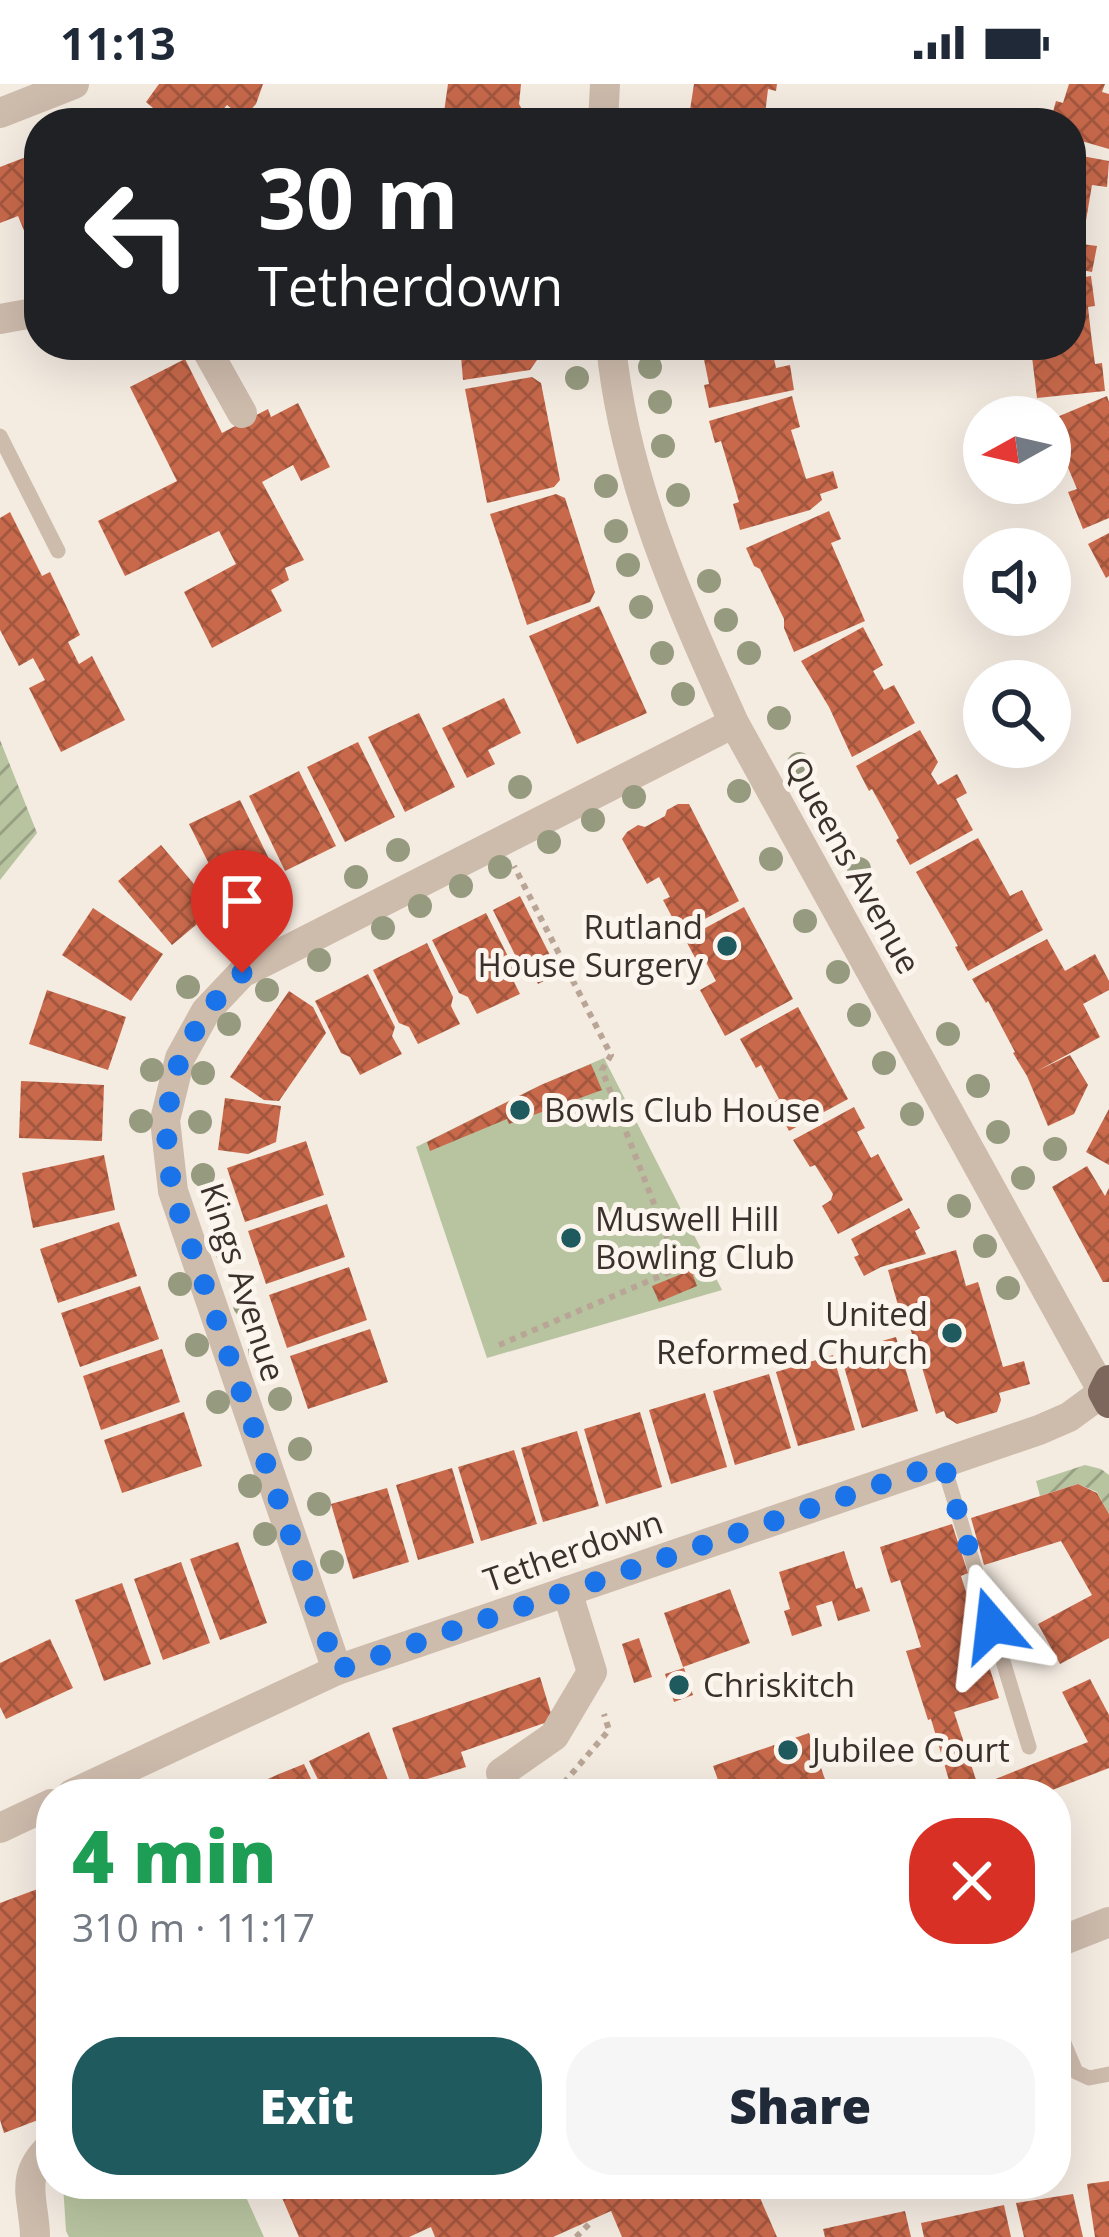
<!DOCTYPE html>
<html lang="en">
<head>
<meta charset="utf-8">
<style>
	body { margin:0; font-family:"Open Sans",sans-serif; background:#f6f6f7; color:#1f2937; height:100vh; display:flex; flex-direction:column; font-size:45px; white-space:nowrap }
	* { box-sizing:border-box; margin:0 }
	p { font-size:39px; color:#747a83 }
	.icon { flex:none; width:66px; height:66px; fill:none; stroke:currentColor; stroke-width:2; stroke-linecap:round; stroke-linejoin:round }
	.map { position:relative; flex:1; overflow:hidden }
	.side { position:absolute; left:36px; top:1695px; width:1035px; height:420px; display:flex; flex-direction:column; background:#fff; border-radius:48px; box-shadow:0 12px 48px #0002 }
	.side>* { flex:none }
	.banner { position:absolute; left:24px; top:24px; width:1062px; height:252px; border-radius:48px; box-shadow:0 12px 48px #0002; background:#202124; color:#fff; overflow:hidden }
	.needle { width:78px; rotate:262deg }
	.fabs { position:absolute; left:963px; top:312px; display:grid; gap:24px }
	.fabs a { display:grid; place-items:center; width:108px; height:108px; border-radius:50%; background:#fff; box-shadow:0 12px 48px #0002; font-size:60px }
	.pin { position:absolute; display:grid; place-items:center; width:102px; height:102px; color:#fff; margin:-123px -51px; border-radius:50% 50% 50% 0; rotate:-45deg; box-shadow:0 0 12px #0007 }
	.pin .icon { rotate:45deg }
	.me { position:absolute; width:132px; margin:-66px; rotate:343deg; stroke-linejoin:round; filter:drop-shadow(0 0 9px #0008) }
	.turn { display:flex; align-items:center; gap:42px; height:252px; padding:0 36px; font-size:54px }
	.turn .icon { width:156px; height:156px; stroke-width:2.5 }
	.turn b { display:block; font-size:84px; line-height:102px }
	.round { display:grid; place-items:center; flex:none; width:126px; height:126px; border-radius:48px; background:#f6f6f7 }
	.summary { display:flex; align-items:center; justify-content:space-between; height:204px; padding:0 36px }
	h1 { font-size:72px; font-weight:800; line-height:90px; color:#1e9e55 }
	.action { display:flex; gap:24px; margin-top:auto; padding:24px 36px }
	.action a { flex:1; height:138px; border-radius:48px; background:#1f5a5e; color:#fff; font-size:48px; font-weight:800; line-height:138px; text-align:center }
	.action a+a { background:#f6f6f7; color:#1f2937 }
	.status { display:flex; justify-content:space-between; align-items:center; height:84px; padding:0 60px; background:#fff; direction:ltr }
	.status svg { height:33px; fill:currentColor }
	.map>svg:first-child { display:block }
	.grass { fill:#b8c4a0 }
	.garden { fill:url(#garden-furrows) }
	.building { fill:url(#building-cross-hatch) }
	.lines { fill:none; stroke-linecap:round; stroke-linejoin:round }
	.path { stroke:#b9a596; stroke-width:6; stroke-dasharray:6 6; stroke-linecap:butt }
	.service { stroke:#cdbbac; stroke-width:15 }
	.minor { stroke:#cdbbac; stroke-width:30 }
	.tertiary { stroke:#cdbbac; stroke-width:30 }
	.primary { stroke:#7d675c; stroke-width:30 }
	.tree { fill:#969b7f }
	.route { stroke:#1a73e8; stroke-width:21; stroke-dasharray:0 37.8 }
	.poi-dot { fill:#1f5a5e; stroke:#fbf5ee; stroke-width:4.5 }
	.labels { text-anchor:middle; stroke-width:10; stroke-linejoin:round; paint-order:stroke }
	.street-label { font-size:33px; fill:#3b302b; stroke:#fbf5ee }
	.poi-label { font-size:33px; fill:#3b302b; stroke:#fbf5ee; text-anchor:start }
</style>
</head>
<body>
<div class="status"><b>11:13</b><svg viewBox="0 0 49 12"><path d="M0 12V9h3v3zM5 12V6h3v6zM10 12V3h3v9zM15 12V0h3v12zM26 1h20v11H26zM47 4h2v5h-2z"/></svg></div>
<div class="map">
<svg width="1109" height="2153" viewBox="0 0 1109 2153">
	<defs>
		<pattern id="garden-furrows" width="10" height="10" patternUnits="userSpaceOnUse" patternTransform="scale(3)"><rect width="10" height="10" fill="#b8c4a0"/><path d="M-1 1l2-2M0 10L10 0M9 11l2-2" fill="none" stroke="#97a083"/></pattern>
		<pattern id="building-cross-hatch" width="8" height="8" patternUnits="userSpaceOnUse" patternTransform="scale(3)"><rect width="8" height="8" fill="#c8694b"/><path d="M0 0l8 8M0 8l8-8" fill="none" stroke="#a4573f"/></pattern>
	</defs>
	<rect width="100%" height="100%" fill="#f4ebe1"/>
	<path class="grass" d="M604 974 722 1206 487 1274 416 1063 541 1001Z
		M63 2100H240L264 2153H69L66 2147Z"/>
	<path class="garden" d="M0 656 37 749 0 796Z
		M1085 1381 1101 1385 1109 1391V1430L1097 1408 1078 1400 1040 1412 1036 1397Z"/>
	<path class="building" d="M159 0H263L256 20 243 34 227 21 211 39 202 33 197 39H156L159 36 149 28 153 24 146 18Z
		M448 0H521L519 20 524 29 522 38 474 39 443 35Z
		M694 0H777L776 7 768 5 764 39H688Z
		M1069 0H1105L1102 8 1109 10V65L1071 54V39H1050L1056 17 1063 19Z
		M39 68V144L25 149 18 132 0 139V83Z
		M1071 70 1109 77 1107 103 1092 101 1082 160 1097 162 1092 188 1071 184Z
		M1091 192 1095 222 1088 223 1091 250 1095 280 1102 279 1105 307 1037 314 1032 273 1040 272 1039 261H1071V195Z
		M460 261H536L537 276 530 286 463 296Z
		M701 261H771L776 284 790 281 794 306 709 324 704 301 709 300Z
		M185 275 222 349 268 325 271 333 298 319 330 383 301 397 293 381 262 398 304 476 285 484 289 496 271 506 282 527 212 564 184 508 236 480 219 447 125 492 98 437 177 397 130 303Z
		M532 293 541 299 560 396 554 403 487 419 465 305Z
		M792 312 800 343 791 346 806 395 833 387 838 404 820 410 822 416 810 426 740 446 733 420 739 418 721 357 715 359 709 337Z
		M1107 312 1109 318V434L1083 445 1068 408 1077 405 1064 374 1055 377 1050 365V336Z
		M556 410 565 414 595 508 590 518 527 541 490 430Z
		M829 427 841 455 831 459 865 537 794 568 784 544V535L760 485 754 482 746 464Z
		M10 428 42 492 50 488 80 551 68 558 79 580 92 572 125 636 61 668 29 604 45 596 33 574 19 582 0 546V434Z
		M1109 449V492L1106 494 1088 460Z
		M599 522 647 629 577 660 529 552Z
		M863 543 883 581 873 587 884 606 894 601 915 639 852 673 829 623 801 577Z
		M504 614 521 649 488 666 495 680 467 694 442 644Z
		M419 629 455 703 405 728 368 653Z
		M920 646 938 678 931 690 938 701 957 690 967 709 956 715 973 746 910 781 896 756 899 754 872 705 869 707 856 682Z
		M358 658 395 733 345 758 307 683Z
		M299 687 336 762 285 787 249 712Z
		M240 716 277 791 227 816 189 740Z
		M678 720H689L739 817 680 848 663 816 670 813 659 793 647 800 622 755 627 748 638 741 645 743 665 732 667 726Z
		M978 754 1010 812 1022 806 1043 846 968 887 955 863 958 862 916 788Z
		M161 761 215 825 172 861 118 797Z
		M520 812 559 889 538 900 529 882 519 879 493 826Z
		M744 823 793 915 725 952 700 906 716 897 707 880 700 883 685 855Z
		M93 824 163 870 131 917 62 871Z
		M486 829 514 884 511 892 520 910 477 930 468 913 459 909 432 856Z
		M1047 855 1065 887 1095 870 1109 897V906L1083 920 1100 953 1037 987 1070 971 1088 1001 1074 1030 1048 1042 1027 992 1013 969 1015 968 988 917 986 919 972 895Z
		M427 859 453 913 451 922 460 940 418 960 409 943 399 939 373 886Z
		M368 890 395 943 392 952 402 970 360 991 350 973 341 969 315 917Z
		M47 906 126 933 108 986 29 960Z
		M289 907 313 923 326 949 279 1017 264 1016 230 993Z
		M798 923 848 1015 789 1047 774 1018 779 1015 761 981 756 984 740 955Z
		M591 980 602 1006 509 1040 507 1035 430 1067 427 1058 541 1001Z
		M21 997 104 1001 102 1057 19 1054Z
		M225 1014 281 1022 276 1058 248 1070 218 1066Z
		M854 1023 865 1044 857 1048 871 1074 878 1070 903 1116 838 1150 822 1122 831 1116 833 1110 815 1081 810 1083 793 1056Z
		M1109 1025V1081L1086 1068Z
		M306 1057 324 1111 245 1138 227 1084Z
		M104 1071 115 1126 33 1144 22 1089Z
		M1087 1082 1105 1112 1109 1104V1198H1103L1052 1103Z
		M327 1120 345 1173 266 1200 248 1147Z
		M909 1124 920 1144 915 1147 926 1170 881 1183 864 1192 854 1173 859 1171 851 1155Z
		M119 1138 137 1192 58 1219 40 1165Z
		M956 1166 966 1202 978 1198 1003 1283 1024 1277 1030 1300 999 1309 1001 1316 997 1328 957 1340 946 1333 944 1327 936 1330 903 1220 898 1221 888 1186Z
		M349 1183 367 1236 287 1264 269 1211Z
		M691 1186 697 1202 659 1218 652 1202Z
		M140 1202 159 1255 80 1283 61 1229Z
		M370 1245 388 1298 308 1325 290 1272Z
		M896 1253 918 1327 862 1344 840 1269Z
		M162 1265 180 1318 101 1346 83 1292Z
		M833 1271 855 1346 798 1362 776 1288Z
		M769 1290 791 1364 735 1381 713 1307Z
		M705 1309 727 1383 671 1400 649 1326Z
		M184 1328 202 1382 122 1409 104 1356Z
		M640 1328 662 1403 606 1420 584 1345Z
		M577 1347 599 1422 543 1438 521 1364Z
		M514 1366 537 1440 481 1457 458 1383Z
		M452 1384 474 1459 418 1476 396 1401Z
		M1078 1400 1097 1409 1109 1430V1554L1060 1580 1038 1540 1092 1511 1061 1457 984 1481 971 1434Z
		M387 1404 409 1478 353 1495 331 1420Z
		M952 1440 968 1489 961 1492 999 1614 954 1628 978 1702 1088 1658 1062 1608 1090 1595 1109 1631V1684L1042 1710H953L931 1635 928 1636 906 1567 921 1563 900 1496 891 1499 880 1463Z
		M238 1458 267 1539 220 1556 190 1475Z
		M844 1467 856 1505 862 1503 870 1527 838 1537 832 1517 816 1522 822 1542 792 1552 784 1527 790 1525 779 1488Z
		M181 1478 210 1559 163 1576 134 1495Z
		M122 1499 151 1580 104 1597 75 1516Z
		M730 1505 750 1559 683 1583 664 1529Z
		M639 1554 652 1593 634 1599 622 1560Z
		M50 1555 73 1604 6 1635 0 1623V1579Z
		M684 1584 693 1611 674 1618 665 1590Z
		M540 1593 553 1636 461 1668 466 1683 411 1700 392 1644Z
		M369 1648 390 1701 372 1710H325L309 1677Z
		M809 1649 830 1710H723L713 1682Z
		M304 1680 318 1710H234L279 1690Z
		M51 1800V2031L4 2049 0 2036V1819Z
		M1109 2097V2153H1095L1087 2100Z
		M276 2100H599L604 2113 633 2100H754L777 2153H622L611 2127 553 2153H435L431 2143 409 2153H299Z
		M1073 2110 1083 2153H1024L1016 2119Z
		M1004 2121 1011 2153H924L921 2139Z
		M905 2127 911 2153H825L823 2145Z"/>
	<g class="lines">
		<path class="path" d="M499 1261 679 1184 602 986 611 971 514 782
			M567 1710 563 1700 609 1646 604 1630
			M576 2153 590 2139"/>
		<path class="service" d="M0 352 58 467
			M943 1379 1029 1663
			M1056 1940 1076 1988 1089 1994 1109 1990"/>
		<path class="minor" d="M0 29 74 0
			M603 39 605 0
			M0 235 39 228
			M204 261 242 329
			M611 261C624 395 679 518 734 639L1103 1308
			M337 1586 173 1107 165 1036 180 974 206 927 242 889 734 639
			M509 1710 501 1689 554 1652 592 1588 567 1507
			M1056 1859 1109 1838
			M35 2153C35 2117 17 2093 51 2062"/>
		<path class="tertiary" d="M72 1710 337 1586 1039 1346 1069 1333 1103 1308
			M0 1744 51 1720"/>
		<path class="primary" d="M1109 1296 1103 1308 1109 1319"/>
	</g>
	<g class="tree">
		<circle cx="650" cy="283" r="12"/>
		<circle cx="577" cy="294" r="12"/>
		<circle cx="660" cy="318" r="12"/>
		<circle cx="663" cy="362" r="12"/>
		<circle cx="606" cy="402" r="12"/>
		<circle cx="678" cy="411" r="12"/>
		<circle cx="616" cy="447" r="12"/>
		<circle cx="628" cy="481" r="12"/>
		<circle cx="709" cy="497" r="12"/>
		<circle cx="641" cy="523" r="12"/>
		<circle cx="726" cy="536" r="12"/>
		<circle cx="662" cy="569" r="12"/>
		<circle cx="749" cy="569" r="12"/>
		<circle cx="683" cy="610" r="12"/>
		<circle cx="779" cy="634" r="12"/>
		<circle cx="799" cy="680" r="12"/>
		<circle cx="520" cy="703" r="12"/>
		<circle cx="739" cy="707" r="12"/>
		<circle cx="634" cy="713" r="12"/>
		<circle cx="593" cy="736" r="12"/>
		<circle cx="549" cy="758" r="12"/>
		<circle cx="398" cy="766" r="12"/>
		<circle cx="771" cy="775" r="12"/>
		<circle cx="500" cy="783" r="12"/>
		<circle cx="859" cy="785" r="12"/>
		<circle cx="356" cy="793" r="12"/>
		<circle cx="461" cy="802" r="12"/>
		<circle cx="420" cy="822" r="12"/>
		<circle cx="274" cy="831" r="12"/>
		<circle cx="805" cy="837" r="12"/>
		<circle cx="383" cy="844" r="12"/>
		<circle cx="234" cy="854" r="12"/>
		<circle cx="319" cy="876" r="12"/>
		<circle cx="838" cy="888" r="12"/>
		<circle cx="188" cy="903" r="12"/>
		<circle cx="267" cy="906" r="12"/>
		<circle cx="859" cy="931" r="12"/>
		<circle cx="229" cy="940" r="12"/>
		<circle cx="948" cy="950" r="12"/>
		<circle cx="884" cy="979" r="12"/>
		<circle cx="152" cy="986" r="12"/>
		<circle cx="203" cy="989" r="12"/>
		<circle cx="978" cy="1002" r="12"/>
		<circle cx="912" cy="1030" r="12"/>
		<circle cx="141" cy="1037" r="12"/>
		<circle cx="200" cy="1038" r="12"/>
		<circle cx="998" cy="1048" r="12"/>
		<circle cx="1055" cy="1065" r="12"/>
		<circle cx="203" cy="1091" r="12"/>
		<circle cx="1023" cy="1094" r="12"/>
		<circle cx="959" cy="1122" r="12"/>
		<circle cx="985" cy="1162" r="12"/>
		<circle cx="227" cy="1167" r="12"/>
		<circle cx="180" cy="1200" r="12"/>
		<circle cx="1008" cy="1204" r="12"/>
		<circle cx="245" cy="1221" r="12"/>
		<circle cx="197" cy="1261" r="12"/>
		<circle cx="260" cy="1267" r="12"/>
		<circle cx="280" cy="1315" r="12"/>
		<circle cx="218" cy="1318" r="12"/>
		<circle cx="300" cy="1365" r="12"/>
		<circle cx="250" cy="1402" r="12"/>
		<circle cx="319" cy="1420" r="12"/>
		<circle cx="265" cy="1450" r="12"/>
		<circle cx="332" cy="1478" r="12"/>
	</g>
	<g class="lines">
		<path class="route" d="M242 889 206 927 180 974 165 1036 172 1107 337 1586 943 1379 992 1541"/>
	</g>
	<g class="poi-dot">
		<circle cx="727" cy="862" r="12"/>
		<circle cx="520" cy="1026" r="12"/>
		<circle cx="571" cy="1154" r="12"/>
		<circle cx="952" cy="1249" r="12"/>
		<circle cx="679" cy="1601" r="12"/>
		<circle cx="788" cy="1666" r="12"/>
	</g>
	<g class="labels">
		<g class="street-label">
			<text transform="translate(853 781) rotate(61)" y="12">Queens Avenue</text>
			<text transform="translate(243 1198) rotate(72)" y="12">Kings Avenue</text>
			<text transform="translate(573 1467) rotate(-19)" y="12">Tetherdown</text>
		</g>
		<g class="poi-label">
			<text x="703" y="855" text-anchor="end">Rutland<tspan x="703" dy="38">House Surgery</tspan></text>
			<text x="544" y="1038">Bowls Club House</text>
			<text x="595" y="1147">Muswell Hill<tspan x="595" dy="38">Bowling Club</tspan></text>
			<text x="928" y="1242" text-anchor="end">United<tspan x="928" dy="38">Reformed Church</tspan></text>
			<text x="703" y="1613">Chriskitch</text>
			<text x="812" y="1678">Jubilee Court</text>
		</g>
	</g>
</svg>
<div class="fabs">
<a><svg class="needle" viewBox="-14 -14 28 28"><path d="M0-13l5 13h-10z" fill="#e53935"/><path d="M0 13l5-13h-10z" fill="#747a83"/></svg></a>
<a><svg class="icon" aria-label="sound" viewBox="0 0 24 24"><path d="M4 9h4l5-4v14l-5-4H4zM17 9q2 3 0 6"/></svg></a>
<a><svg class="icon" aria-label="search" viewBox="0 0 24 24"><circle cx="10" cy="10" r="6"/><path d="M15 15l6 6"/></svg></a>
</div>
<div class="pin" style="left:242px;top:889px;background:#d93025"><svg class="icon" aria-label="arrive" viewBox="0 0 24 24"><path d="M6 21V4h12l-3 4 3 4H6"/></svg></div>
<svg class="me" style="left:992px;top:1541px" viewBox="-20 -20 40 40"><path d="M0-17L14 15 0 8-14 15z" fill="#1a73e8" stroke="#fff" stroke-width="4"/></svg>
<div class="banner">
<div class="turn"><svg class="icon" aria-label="left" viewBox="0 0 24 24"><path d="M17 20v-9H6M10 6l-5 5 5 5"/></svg><div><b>30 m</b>Tetherdown</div></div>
</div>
<section class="side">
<div class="summary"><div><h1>4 min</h1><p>310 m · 11:17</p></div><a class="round" style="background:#d93025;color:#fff"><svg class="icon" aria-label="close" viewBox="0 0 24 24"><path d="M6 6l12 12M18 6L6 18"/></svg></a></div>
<div class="action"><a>Exit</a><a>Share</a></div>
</section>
</div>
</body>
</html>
